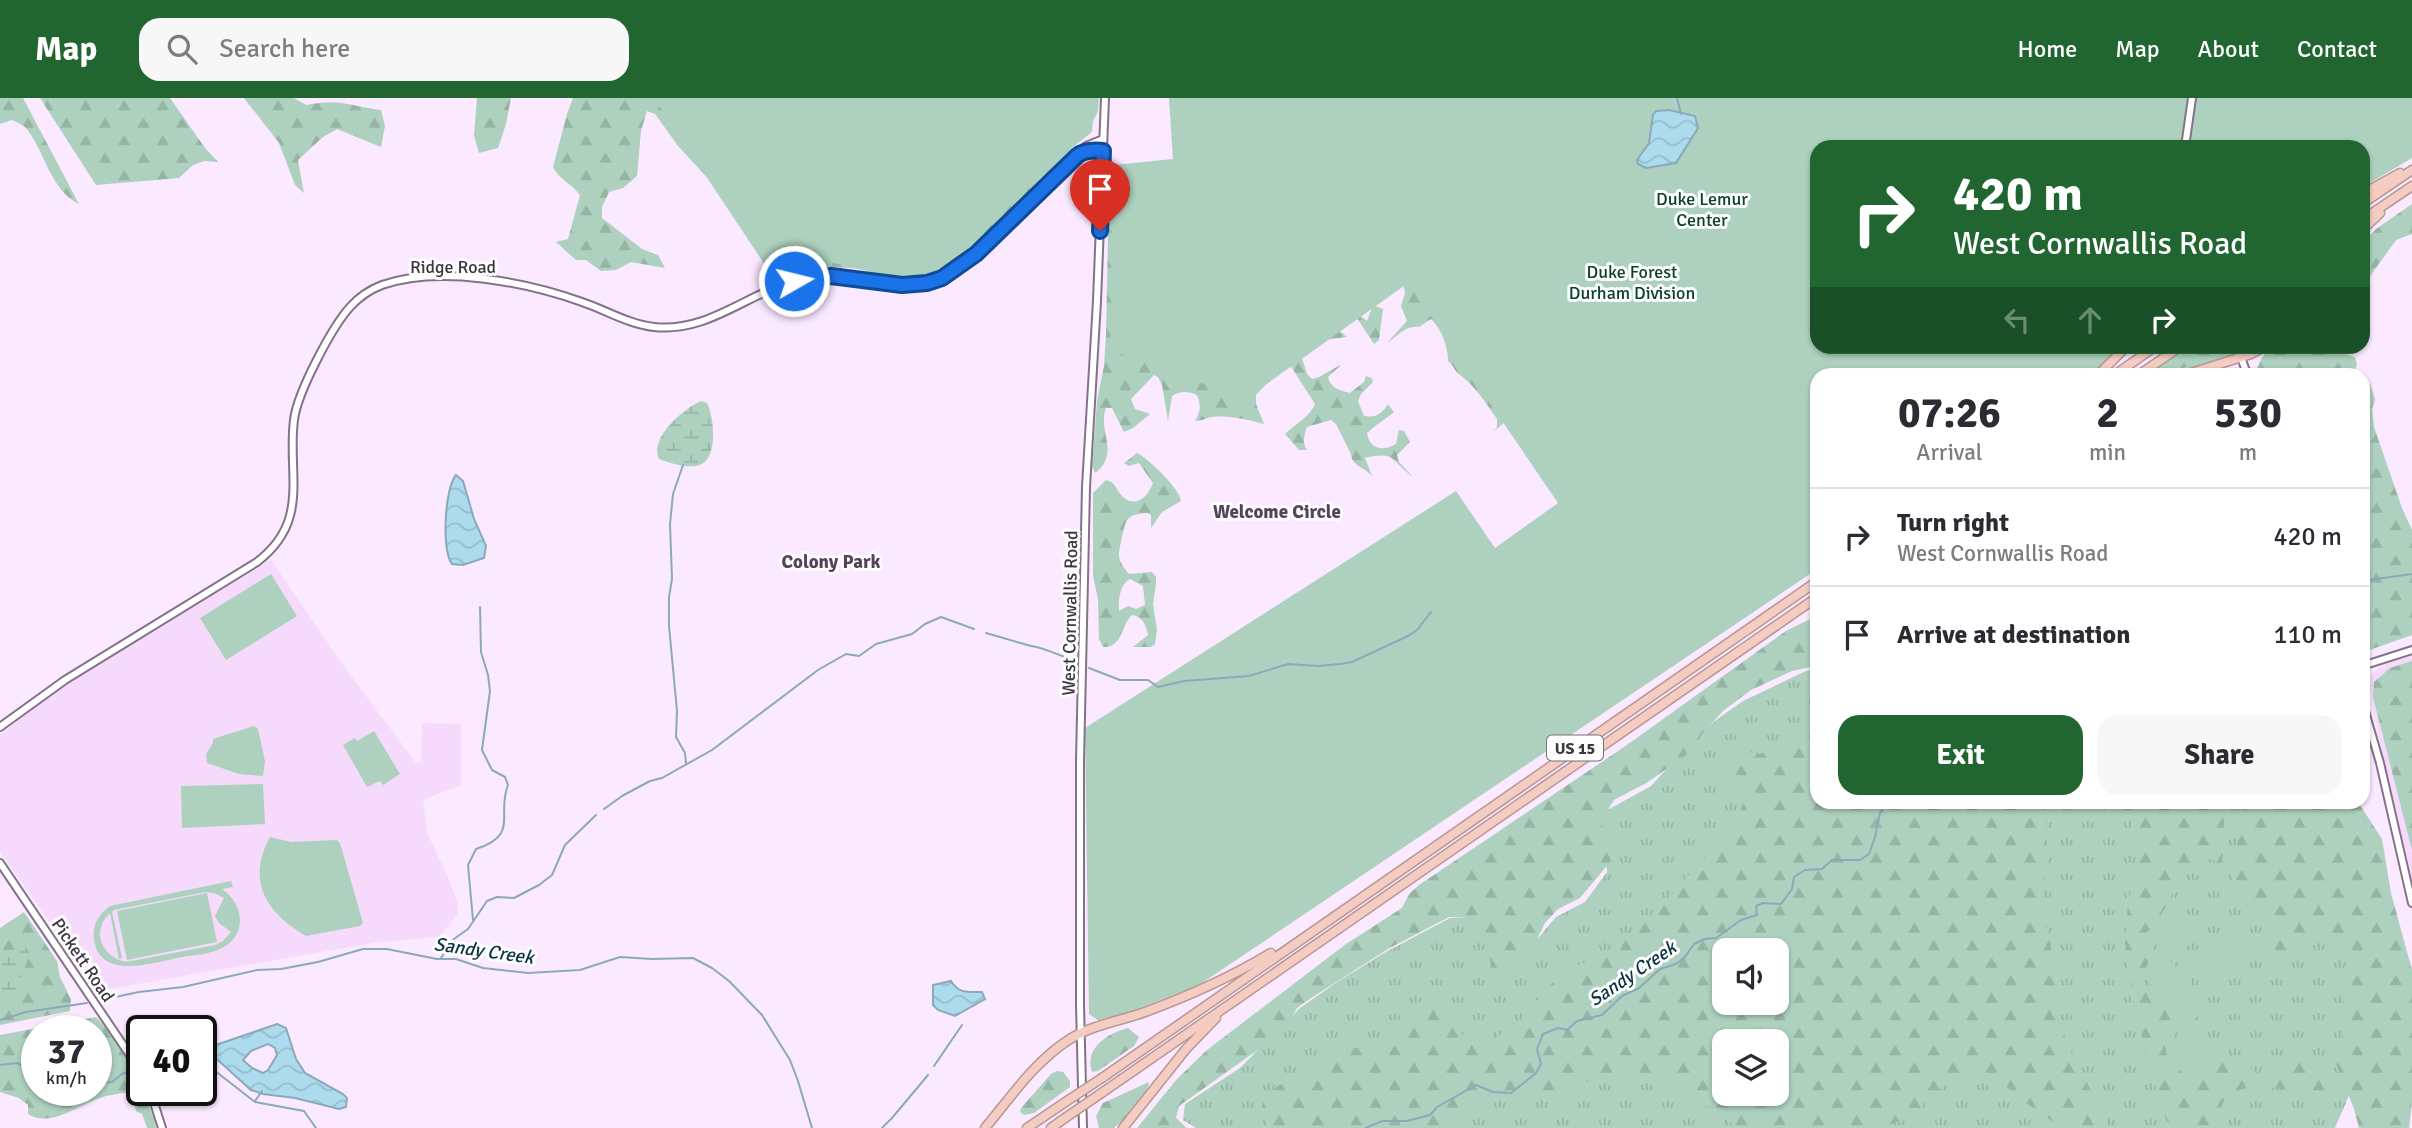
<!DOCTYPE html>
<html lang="en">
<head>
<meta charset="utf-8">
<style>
	body { margin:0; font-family:Signika,sans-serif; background:#f7f7f7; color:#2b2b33; height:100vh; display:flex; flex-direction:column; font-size:26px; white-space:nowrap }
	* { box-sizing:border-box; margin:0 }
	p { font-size:23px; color:#7c7c81 }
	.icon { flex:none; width:38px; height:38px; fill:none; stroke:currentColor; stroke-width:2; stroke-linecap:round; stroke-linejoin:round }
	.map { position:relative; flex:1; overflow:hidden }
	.panel { position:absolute; left:1810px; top:270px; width:560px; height:441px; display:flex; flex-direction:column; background:#fff; border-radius:21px; box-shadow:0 2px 5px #0004 }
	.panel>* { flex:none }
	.hud { position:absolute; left:1810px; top:42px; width:560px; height:214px; border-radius:21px; box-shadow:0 2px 5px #0004; background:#216531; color:#fff; overflow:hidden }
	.fabs { position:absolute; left:1712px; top:840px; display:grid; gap:14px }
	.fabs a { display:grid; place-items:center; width:77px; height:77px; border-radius:14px; background:#fff; box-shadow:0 2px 5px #0004; font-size:35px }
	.speed { position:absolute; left:21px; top:917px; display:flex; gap:14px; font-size:35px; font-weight:700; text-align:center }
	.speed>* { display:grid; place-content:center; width:91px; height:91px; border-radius:50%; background:#fff; box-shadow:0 2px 5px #0004; line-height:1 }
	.speed small { font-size:18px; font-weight:400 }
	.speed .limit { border:4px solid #111; border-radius:10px; background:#fff; color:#111 }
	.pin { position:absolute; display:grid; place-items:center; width:60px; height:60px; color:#fff; margin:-72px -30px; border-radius:50% 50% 50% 0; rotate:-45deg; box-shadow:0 0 7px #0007 }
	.pin .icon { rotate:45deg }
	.me { position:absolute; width:77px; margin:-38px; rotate:82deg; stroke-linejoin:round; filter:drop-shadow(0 0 5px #0008) }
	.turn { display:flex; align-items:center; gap:24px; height:147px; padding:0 28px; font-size:32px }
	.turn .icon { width:91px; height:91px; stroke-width:2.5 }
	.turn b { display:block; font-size:49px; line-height:60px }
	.lanes { display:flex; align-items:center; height:66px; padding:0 28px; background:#0003; justify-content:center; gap:35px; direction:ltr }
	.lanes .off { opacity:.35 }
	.eta { display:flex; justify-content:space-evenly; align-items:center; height:119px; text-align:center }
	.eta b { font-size:42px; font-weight:700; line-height:49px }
	.primary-button { display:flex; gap:14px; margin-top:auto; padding:14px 28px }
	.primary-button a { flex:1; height:80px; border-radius:21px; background:#216531; color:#fff; font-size:28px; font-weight:700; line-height:80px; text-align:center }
	.primary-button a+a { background:#f7f7f7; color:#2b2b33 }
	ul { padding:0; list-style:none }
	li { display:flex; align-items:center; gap:21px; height:98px; padding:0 28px; border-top:2px solid #e1e1e2 }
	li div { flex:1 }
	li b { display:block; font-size:26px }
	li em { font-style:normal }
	header { display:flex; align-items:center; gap:42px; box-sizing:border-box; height:98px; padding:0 35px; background:#216531; color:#fff }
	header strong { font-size:33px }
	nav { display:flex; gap:38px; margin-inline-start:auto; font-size:24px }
	.search { width:490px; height:63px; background:#f7f7f7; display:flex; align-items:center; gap:18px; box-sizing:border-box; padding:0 24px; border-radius:21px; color:#7c7c81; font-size:26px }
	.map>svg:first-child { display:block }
	.built { fill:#f5dafb }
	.grass { fill:url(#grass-tufts); fill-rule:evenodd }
	.forest { fill:url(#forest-firs); fill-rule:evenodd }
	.wetland { fill:url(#wetland-marsh) }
	.park { fill:#add1be; fill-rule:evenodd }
	.water { fill:url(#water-waves); stroke:#8ba9ba; stroke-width:2; fill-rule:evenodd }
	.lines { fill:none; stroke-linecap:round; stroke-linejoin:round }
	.stream { stroke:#8ba9ba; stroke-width:2 }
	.secondary-casing { stroke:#85728a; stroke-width:10 }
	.highway-casing { stroke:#b59794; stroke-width:11 }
	.secondary { stroke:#fff; stroke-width:6 }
	.highway { stroke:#f5ccc2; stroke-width:8 }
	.highway-bridge-casing { stroke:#b59794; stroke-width:11; stroke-linecap:butt }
	.highway-bridge { stroke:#f5ccc2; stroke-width:8 }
	.route-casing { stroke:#114b97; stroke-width:18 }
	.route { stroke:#1a73e8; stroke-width:12 }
	.labels { text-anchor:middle; stroke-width:6; stroke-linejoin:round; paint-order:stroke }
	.shield { fill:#fdfdfd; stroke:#777178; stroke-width:2 }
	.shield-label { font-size:16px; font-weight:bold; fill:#3d353f }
	.park-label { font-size:18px; fill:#0b422c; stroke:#fdfdfd }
	.street-label { font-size:18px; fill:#3d353f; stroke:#fdfdfd }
	.neighbourhood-label { font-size:19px; font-weight:bold; fill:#544359; stroke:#fdfdfd }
	.water-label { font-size:19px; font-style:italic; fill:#0a3442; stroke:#fdfdfd }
</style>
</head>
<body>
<header>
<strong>Map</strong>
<div class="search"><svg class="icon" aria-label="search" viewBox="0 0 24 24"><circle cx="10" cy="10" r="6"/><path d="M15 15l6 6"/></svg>Search here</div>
<nav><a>Home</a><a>Map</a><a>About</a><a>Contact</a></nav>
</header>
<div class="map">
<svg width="2412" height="1030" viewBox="0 0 2412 1030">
	<defs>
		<pattern id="grass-tufts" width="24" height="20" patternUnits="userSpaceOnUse" patternTransform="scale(1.75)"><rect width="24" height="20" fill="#add1be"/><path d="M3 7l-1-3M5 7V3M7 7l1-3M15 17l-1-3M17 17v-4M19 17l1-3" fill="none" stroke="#96b4a4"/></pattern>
		<pattern id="forest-firs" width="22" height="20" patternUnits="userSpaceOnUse" patternTransform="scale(1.75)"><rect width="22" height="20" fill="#add1be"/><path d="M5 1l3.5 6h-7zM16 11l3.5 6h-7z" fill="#96b4a4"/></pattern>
		<pattern id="wetland-marsh" width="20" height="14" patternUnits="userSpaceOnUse" patternTransform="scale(1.75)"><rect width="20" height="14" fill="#add1be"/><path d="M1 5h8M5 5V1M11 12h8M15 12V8" fill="none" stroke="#96b4a4"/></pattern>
		<pattern id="water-waves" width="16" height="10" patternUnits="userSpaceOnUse" patternTransform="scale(1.75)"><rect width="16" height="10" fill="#acdbee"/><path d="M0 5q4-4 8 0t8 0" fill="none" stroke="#95bdcd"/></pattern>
	</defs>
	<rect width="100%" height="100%" fill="#fae9ff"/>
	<path class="built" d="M271 462 343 567 416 665 421 664 422 625 461 626V687L423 702 427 735 447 777 458 806V815L439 839 378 844 98 893 0 754V637L45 600 98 565Z
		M2412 558V781L2377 631 2368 579 2381 568Z"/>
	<path class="grass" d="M2188 249H2192L2170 263 2194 266 2215 260 2220 249H2230L2232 256 2179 276H2148Z
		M1816 571V704H2323L2368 833 2356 981 2335 1030H1196L1183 1022 1185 1006 1240 970 1300 910 1337 884 1384 855 1450 820H1469L1509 862 1540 838 1556 819 1585 804 1607 774 1604 739 1595 725 1602 715 1651 688 1691 644 1716 622 1743 603 1806 573ZM1724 852H1776V905H1724ZM1724 943H1776V996H1724Z"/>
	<path class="forest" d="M0 0H23L79 106C50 92 45 53 26 30 23 27 17 24 12 22L0 26Z
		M40 0H170L205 50 218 64 204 63 193 67 179 80 96 87Z
		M244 0H294L306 7C340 0 349 8 381 12L385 28 381 49 337 31 323 39 298 62 304 95 295 87 279 45Z
		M477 0H511L506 26 498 50 479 55 474 37Z
		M573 0H1099L1098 13 1088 34 1005 117 963 155 941 168 919 176 851 170 803 168 782 174 773 171 715 88 678 48 655 16 647 13 641 33 637 78 623 90 609 94 602 109V120L642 151 658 157 665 170 631 164 616 172 601 173 586 162H576L556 144 568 141 580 97C572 86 559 81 553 69L567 16Z
		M1117 88 1387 147 1507 322 1493 334 1497 329V321C1486 305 1475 288 1459 276 1454 273 1454 267 1448 263 1448 249 1442 231 1431 221L1419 229C1405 227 1398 238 1387 245L1407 223 1401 208 1405 195 1403 185 1357 215 1367 223 1373 207 1383 211 1379 242 1374 246 1355 217 1335 229 1347 239 1324 242 1301 257 1307 276 1312 281 1319 279 1342 266 1328 279C1331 291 1340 292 1350 295L1364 284 1366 278 1372 280 1373 284 1361 296 1358 303 1364 318C1376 320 1382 316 1388 306L1394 314C1385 322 1375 327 1367 335 1369 351 1383 354 1396 346L1399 332 1404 333 1410 344 1397 357 1399 364 1412 378C1389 362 1397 353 1365 360L1372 378C1365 369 1352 369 1351 356L1336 326 1331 322 1307 329C1304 337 1302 345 1307 352H1299L1285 336C1295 326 1310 319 1315 306L1292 270 1287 267 1282 269 1256 297V306L1264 326C1248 322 1230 317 1212 319 1206 320 1202 323 1195 323 1201 313 1201 307 1197 297 1189 293 1179 293 1172 298L1168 323 1162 287 1158 279 1154 277 1131 301 1135 311 1150 316 1133 330 1124 334 1112 310H1106C1097 333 1121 355 1095 375L1092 368 1097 303 1104 268 1106 237 1109 89Z
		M2412 106V136L2396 142 2363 188V145L2376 131Z
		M2274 248 2344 249 2342 255 2355 259 2357 266 2354 276H2256C2258 264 2263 256 2274 248Z
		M2192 249H2220L2215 260 2166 275 2170 263Z
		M2370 285 2375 301 2372 311 2374 329 2402 410 2412 432V537L2364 554 2362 553V290L2366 292Z
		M1137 355C1148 360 1180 391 1181 403L1162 414 1151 430V417L1148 415C1126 416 1126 422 1122 439 1118 458 1116 461 1129 476L1152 474 1156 479V486L1153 506 1157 532 1155 546 1151 549H1133L1148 537C1146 527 1143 519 1132 517 1120 528 1123 550 1103 549L1099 541 1098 501 1093 478V395L1106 382C1116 384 1115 391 1122 398 1135 411 1148 399 1153 385L1139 365 1129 368 1124 365ZM1130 481 1143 488 1145 507 1136 511 1128 508 1119 513C1118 502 1120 486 1130 481Z
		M1816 518V568L1792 573 1751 592 1723 613 1702 636 1693 652 1648 684 1614 702 1605 716 1602 730 1611 741 1616 757 1580 800 1558 811 1545 825 1533 849 1513 871 1491 880C1492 853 1485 841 1468 820L1449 819 1388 851 1311 900 1297 910 1280 939 1252 956 1179 1008 1176 1020 1187 1030H1137L1177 981 1207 952 1346 846 1402 810 1409 796 1419 787 1624 649 1786 533Z
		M2412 563V752L2373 599 2374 584 2390 570Z
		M1816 638V704H2046L2047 763 2041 811 2050 843 2059 918 2067 946 2110 1030H2062L2019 1000 1991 976 1971 974 1945 987 1912 1016 1884 1030H1736L1717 1010C1680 1006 1687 995 1662 974L1642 978 1630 975 1609 985 1585 984 1564 994 1545 998 1487 992 1471 996 1463 1017 1462 1030 1269 1029 1261 1014 1264 997 1292 979 1324 969 1341 954 1380 943 1403 922 1442 905 1455 921 1467 945C1522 942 1528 905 1563 875 1570 869 1580 868 1587 863 1601 856 1616 848 1629 838 1649 824 1662 807 1678 789 1702 762 1730 738 1744 704L1737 686 1719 683 1727 667 1748 654 1759 656ZM1724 852H1776V905H1724ZM1724 943H1776V996H1724Z
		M2097 704H2225L2222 769 2212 761 2199 762 2178 776C2174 799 2162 817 2147 835L2153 850 2142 883 2177 921V934L2165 948 2168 961 2186 978 2193 976 2224 953 2261 977 2282 972 2297 964 2311 968 2326 983 2325 993 2314 1000C2294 991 2246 982 2228 998 2224 1001 2222 1008 2220 1013 2216 1019 2211 1024 2206 1030H2174L2166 1022 2149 968 2133 902 2125 845 2128 805 2137 759 2130 740 2132 724 2123 710 2108 714Z
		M2243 704H2358L2382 741 2391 795 2412 872V1004L2409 1030H2359L2354 1011 2329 949 2342 940 2345 913 2340 889 2351 876 2341 851 2328 838H2313L2296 857 2282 863 2272 858 2269 849 2276 839 2274 827 2263 810 2246 807 2230 798Z
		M24 814 57 863 60 879 71 901 70 913 0 927V830Z
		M96 919C125 949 139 984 154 1021L156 1030H147L142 1016 136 1013 131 994C120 995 108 997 97 1001 78 1008 49 1030 28 1016V1007L19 1000 0 994V937ZM37 933H96V992H37Z
		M1128 930 1139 939 1134 948 1098 973 1092 974C1084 950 1108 935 1128 930Z
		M1057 973 1063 974 1070 983V989L1034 1015 1024 1017 1020 1014 1021 1010 1051 976Z
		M1149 984C1147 1002 1128 1018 1114 1030H1099L1096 1018 1103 1005Z"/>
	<path class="wetland" d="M701 303 707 305C714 318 718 357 702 366 691 372 669 365 659 361 649 340 683 311 701 303Z
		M25 848 30 855 16 894 0 899V852H13Z"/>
	<path class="park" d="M654 0H1094L1092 34C1065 55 1039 76 1016 101 988 130 964 161 927 177 896 190 831 155 794 163 787 165 779 174 773 179Z
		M1169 0H2412V60L2363 89 2362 49H1816V248L2120 249 2093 276H1816V472L1196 889 1101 924 1089 916 1085 630 1456 393 1495 450 1558 405 1408 185 1233 310 1221 292 1110 252 1114 67 1173 61Z
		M271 476 297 518 226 562 200 520Z
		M254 628 258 631 265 663 263 678 239 676 207 665 206 656 213 645V641Z
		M374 633 400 676 383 687 380 683 367 689 343 647 355 640 357 643Z
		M263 686 265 726 182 730 181 688Z
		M270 739 291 744 337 742 340 745 363 825 360 828 306 838C266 815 246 783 270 739Z
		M231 783 233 789 222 791C243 805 248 835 224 849 212 856 195 857 182 859 155 864 99 884 94 841 92 827 99 816 110 808ZM206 794 217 796 224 800 215 818 219 825 231 834 223 843 215 847 126 864C101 859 91 833 110 815L119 861 122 860 112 814 114 812Z
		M207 795 217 844 127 862 117 813Z
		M2180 815 2189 828 2198 836V839L2179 856 2175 855 2169 845 2167 846 2157 834Z
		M2243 833 2261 854 2239 872 2221 853Z
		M2206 845 2214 857 2225 867 2202 887 2194 877V874H2191L2183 864Z
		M2170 862 2210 908 2186 928 2147 882Z
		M2190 932 2209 956 2186 975 2167 952Z"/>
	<path class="water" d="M1669 12 1695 18 1698 30 1676 65 1646 70 1638 66 1637 62 1649 45 1653 17 1656 13Z
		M456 377 463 383 474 421 486 448 484 460 463 467 452 466C441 452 445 389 456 377Z
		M951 883C959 896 968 894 982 894L985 901 955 918 938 912 933 907V887Z
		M277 926 286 930 296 961 305 975 343 996 347 1000 346 1009 339 1011 295 1000 263 996 251 992 210 955 211 951 216 947ZM268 946 275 950 277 957 268 972 263 975 252 970 243 962 251 953Z"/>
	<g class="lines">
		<path class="stream" d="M1677 0 1681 16
			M683 367 673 396 670 426 672 481 669 499V528L677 613 676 639 685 655 686 666
			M2362 483 2412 476
			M986 535 1031 548C1039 548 1064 559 1075 563
			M1089 570 1120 582H1148L1158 589 1184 583 1249 578 1288 566 1318 568 1340 566 1352 564 1408 538 1417 532 1431 514
			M604 711 622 698 650 683 662 680 712 652 818 572 846 556 859 558 876 546 912 536 925 526 941 519 974 531
			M473 822 468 767 476 751C520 737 496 717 508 687L505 679 492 672 482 652 490 593 488 577 481 554 480 509
			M441 860 454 841 468 831 487 803 497 799 514 800 539 787 552 777 565 747 596 717
			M101 902 139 894 183 889 257 872 281 871 318 864 363 851H387L437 861H456L483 870 528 875 580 872 620 859 652 861 693 860 712 870 729 883 762 917 790 962 798 983 812 1030
			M0 922 26 914 87 905
			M201 962 255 1004 304 1013 316 1030
			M0 967 17 965 37 975
			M934 968 962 927
			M96 985 112 984 122 976 133 971
			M255 1003 262 993
			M882 1030 892 1020 928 977
			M1366 1030 1382 1023H1407L1430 1017 1437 1009 1476 987 1493 994 1511 995 1536 975 1541 966 1537 951 1543 936 1558 930 1567 932 1577 923 1602 917 1622 898 1639 890 1660 871 1676 866 1685 859 1694 846 1704 841 1716 840 1741 822 1757 817 1756 808 1763 805 1781 806 1792 791 1794 779 1805 772 1822 771 1832 762H1860L1869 756 1875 739 1880 715 1888 704"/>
		<g class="secondary-casing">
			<path id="secondary" d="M2185 49 2192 0
				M1082 54 1103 53
				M2237 248 2247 276
				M2362 568 2412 552
				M2362 603 2380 665 2412 805
				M0 629 65 582 257 464C311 423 287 376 294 322 297 295 332 229 350 209 359 199 369 192 382 187 439 167 526 184 582 204 606 212 628 226 654 229 706 235 746 197 793 183 831 172 865 188 902 187 917 187 932 185 945 179 983 159 1016 116 1047 86 1059 74 1076 62 1086 48L1103 41
				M0 765 142 975
				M150 992 162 1030
				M1083 1030 1080 906V663L1086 389 1097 203 1105 0"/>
		</g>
		<g class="highway-casing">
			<path id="highway" d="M2362 96 2400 75
				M2362 106 2412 72
				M2362 122 2412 88
				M2362 132 2380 115
				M2099 276 2127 248
				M2116 276 2156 248
				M2140 276 2181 248
				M2188 276 2251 256 2266 248
				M1102 980 1816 484
				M1103 994 1816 500
				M985 1030C1011 999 1035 963 1070 941 1092 927 1120 923 1145 914 1189 898 1231 879 1271 855
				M1027 1030 1067 1003
				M1051 1030 1065 1020
				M1123 1030 1186 951 1216 920"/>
		</g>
		<use href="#secondary" class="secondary"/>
		<use href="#highway" class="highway"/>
		<g class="highway-bridge-casing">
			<path id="highway-bridge" d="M1067 1003 1102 980
				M1065 1020 1103 994"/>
		</g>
		<use href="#highway-bridge" class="highway-bridge"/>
	</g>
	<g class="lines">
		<g class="route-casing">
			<path id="route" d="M794 183 831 178 902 187 927 185 942 180 976 156 1077 58C1084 52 1094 52 1103 53L1100 133"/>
		</g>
		<use href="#route" class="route"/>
	</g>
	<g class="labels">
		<rect class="shield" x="1547" y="637.5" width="56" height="25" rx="5"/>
		<g class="shield-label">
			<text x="1575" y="656">US 15</text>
		</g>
		<g class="park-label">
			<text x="1702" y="107">Duke Lemur<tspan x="1702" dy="21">Center</tspan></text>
			<text x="1632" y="180">Duke Forest<tspan x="1632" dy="21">Durham Division</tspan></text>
		</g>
		<g class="street-label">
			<text x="453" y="175">Ridge Road</text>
			<text transform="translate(1070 515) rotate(-89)" y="6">West Cornwallis Road</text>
			<text transform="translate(83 862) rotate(56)" y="6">Pickett Road</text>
		</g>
		<g class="neighbourhood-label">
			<text x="1277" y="420">Welcome Circle</text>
			<text x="831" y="470">Colony Park</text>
		</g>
		<g class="water-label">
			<text transform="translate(484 852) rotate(8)" y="7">Sandy Creek</text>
			<text transform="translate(1632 875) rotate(-34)" y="7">Sandy Creek</text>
		</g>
	</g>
</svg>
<div class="fabs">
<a><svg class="icon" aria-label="sound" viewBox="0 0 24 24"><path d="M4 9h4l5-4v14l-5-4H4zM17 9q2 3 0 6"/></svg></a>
<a><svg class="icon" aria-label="layers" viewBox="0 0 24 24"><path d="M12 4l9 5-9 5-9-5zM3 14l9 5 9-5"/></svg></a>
</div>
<div class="speed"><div>37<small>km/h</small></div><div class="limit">40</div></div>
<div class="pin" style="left:1100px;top:133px;background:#d93025"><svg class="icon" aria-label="arrive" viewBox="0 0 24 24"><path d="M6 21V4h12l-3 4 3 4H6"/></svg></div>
<svg class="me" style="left:794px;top:183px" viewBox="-20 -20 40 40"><circle r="17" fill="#1a73e8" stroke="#fff" stroke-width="3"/><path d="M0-11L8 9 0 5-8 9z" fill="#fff"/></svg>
<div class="hud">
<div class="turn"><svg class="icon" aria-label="right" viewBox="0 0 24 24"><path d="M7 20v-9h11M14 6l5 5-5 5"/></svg><div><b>420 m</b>West Cornwallis Road</div></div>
<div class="lanes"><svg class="icon off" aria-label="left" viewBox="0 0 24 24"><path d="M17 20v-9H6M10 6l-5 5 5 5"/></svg><svg class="icon off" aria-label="ahead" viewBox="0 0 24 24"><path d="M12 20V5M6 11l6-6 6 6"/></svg><svg class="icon" aria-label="right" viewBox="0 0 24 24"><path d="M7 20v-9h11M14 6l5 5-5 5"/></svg></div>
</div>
<section class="panel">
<div class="eta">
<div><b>07:26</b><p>Arrival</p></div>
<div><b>2</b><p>min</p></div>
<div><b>530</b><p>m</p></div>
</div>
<ul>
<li><svg class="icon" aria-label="right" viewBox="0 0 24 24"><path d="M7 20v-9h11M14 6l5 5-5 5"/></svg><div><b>Turn right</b><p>West Cornwallis Road</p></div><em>420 m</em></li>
<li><svg class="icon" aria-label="arrive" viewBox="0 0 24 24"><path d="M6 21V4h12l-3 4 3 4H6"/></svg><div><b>Arrive at destination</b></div><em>110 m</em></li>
</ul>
<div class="primary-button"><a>Exit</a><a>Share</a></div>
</section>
</div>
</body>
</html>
